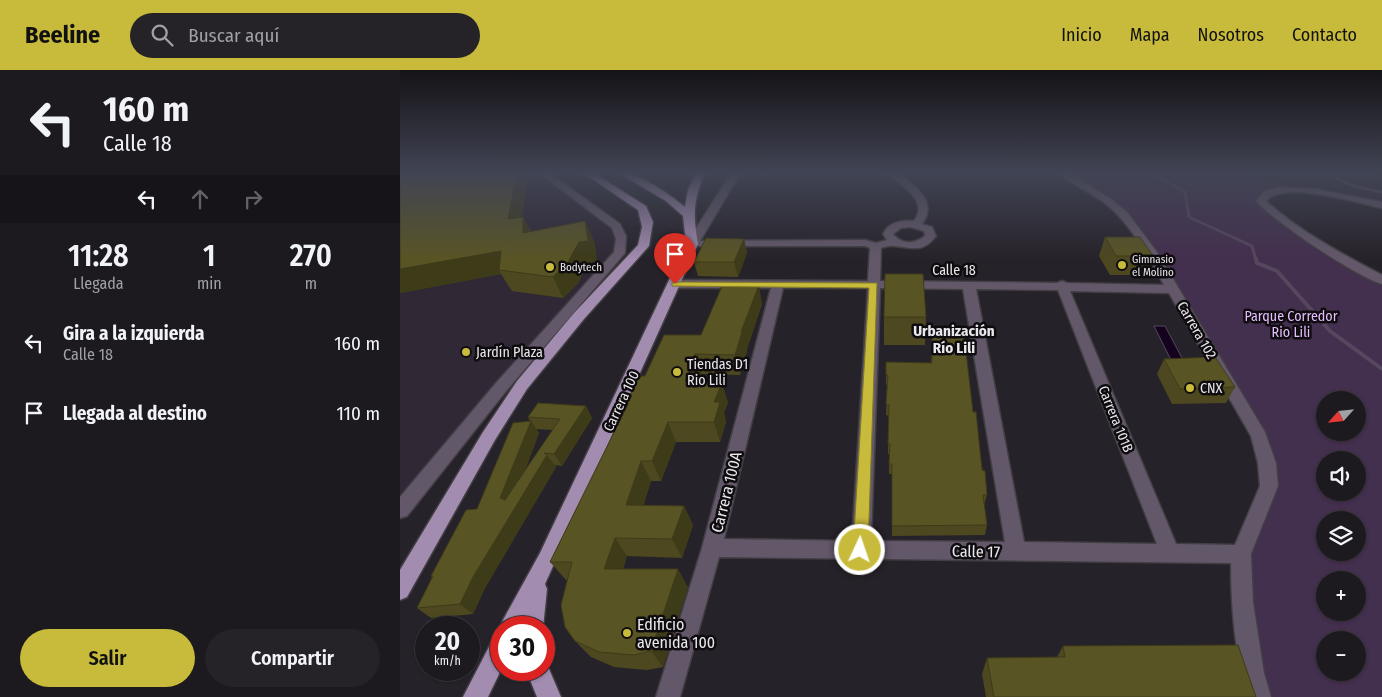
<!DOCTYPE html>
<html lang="es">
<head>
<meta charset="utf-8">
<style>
	body { margin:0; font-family:"Fira Sans Condensed",sans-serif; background:#252328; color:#f1f3f6; height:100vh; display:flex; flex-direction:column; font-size:19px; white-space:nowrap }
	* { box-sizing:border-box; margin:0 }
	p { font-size:16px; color:#a0a1a4 }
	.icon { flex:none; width:28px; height:28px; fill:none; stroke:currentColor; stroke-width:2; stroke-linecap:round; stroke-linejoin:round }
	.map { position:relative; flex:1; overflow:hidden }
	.sheet { display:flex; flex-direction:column; background:#1c1a1f; width:400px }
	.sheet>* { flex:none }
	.guide { background:#1c1a1f; color:#f1f3f6; overflow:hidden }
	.needle { width:32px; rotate:243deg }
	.controls { position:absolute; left:916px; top:321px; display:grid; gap:10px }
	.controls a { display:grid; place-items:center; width:50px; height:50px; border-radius:50%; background:#1c1a1f; box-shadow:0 1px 4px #0004,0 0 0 1px #3a383d; font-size:25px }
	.speed { position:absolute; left:15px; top:546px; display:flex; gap:10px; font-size:25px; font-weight:700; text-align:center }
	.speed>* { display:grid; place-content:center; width:65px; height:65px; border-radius:50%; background:#1c1a1f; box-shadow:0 1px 4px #0004,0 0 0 1px #3a383d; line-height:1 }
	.speed small { font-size:12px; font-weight:400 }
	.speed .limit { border:8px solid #d22; background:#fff; color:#111 }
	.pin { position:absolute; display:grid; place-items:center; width:42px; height:42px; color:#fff; margin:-51px -21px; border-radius:50% 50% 50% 0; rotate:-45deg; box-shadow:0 0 5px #0007 }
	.pin .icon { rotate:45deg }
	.me { position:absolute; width:55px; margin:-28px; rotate:3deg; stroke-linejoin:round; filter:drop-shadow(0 0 4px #0008) }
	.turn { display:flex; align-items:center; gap:18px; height:105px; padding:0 20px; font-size:22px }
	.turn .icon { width:65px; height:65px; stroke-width:2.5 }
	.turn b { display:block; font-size:35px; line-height:42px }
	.lanes { display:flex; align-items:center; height:48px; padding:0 20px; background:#0003; justify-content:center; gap:25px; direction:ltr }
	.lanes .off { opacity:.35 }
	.eta { display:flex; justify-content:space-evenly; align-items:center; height:85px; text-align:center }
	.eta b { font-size:30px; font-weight:600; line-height:35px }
	.cta { display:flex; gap:10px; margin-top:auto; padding:10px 20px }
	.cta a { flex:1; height:58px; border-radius:30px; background:#c8bb3b; color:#111; font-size:20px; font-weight:600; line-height:58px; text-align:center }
	.cta a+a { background:#252328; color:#f1f3f6 }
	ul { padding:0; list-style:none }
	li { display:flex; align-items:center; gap:15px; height:70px; padding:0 20px }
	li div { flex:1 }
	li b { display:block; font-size:19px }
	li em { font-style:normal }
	header { display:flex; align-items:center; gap:30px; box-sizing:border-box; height:70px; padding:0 25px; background:#c8bb3b; color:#111 }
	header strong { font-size:24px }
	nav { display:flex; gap:28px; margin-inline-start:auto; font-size:18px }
	.search { width:350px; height:45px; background:#252328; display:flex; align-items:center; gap:12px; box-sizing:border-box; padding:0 18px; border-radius:28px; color:#a0a1a4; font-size:19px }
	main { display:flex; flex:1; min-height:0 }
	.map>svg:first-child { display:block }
	.built { fill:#302835 }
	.green { fill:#432f4e; fill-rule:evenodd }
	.water { fill:#15021f; stroke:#55475d }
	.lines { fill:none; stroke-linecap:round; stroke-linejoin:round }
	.stream-far1 { stroke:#55475d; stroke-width:3 }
	.stream { stroke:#55475d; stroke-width:4 }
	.minor-casing { stroke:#423e44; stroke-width:3 }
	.major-casing { stroke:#423e44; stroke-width:3 }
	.minor { fill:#635869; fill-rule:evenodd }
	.major { fill:#a28caf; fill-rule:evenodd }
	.wall { fill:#4d481f; fill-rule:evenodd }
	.shaded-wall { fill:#3e3b19 }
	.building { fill:#595424; stroke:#3e3b19 }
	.route { fill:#c8bb3b; stroke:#827a26 }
	.poi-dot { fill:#c8bb3b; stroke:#0e0c0f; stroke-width:2 }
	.labels { text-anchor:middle; stroke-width:5; stroke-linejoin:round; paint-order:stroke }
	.far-poi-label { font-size:11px; fill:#ebe8ed; stroke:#0e0c0f; text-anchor:start }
	.street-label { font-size:14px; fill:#ebe8ed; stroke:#0e0c0f }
	.park-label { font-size:14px; fill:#e6beff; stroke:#0e0c0f }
	.poi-label { font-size:14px; fill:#ebe8ed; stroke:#0e0c0f; text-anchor:start }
	.neighbourhood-label { font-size:15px; font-weight:bold; fill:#ebe8ed; stroke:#0e0c0f }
	.near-street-label { font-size:16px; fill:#ebe8ed; stroke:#0e0c0f }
	.near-poi-label { font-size:16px; fill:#ebe8ed; stroke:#0e0c0f; text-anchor:start }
</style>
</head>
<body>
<header>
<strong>Beeline</strong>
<div class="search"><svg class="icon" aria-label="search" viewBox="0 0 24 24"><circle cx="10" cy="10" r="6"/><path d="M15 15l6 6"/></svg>Buscar aquí</div>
<nav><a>Inicio</a><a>Mapa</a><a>Nosotros</a><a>Contacto</a></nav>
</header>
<main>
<section class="sheet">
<div class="guide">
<div class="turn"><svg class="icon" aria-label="left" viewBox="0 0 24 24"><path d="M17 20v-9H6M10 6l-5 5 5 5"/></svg><div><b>160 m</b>Calle 18</div></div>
<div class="lanes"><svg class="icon" aria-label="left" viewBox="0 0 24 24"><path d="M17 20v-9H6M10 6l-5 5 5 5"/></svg><svg class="icon off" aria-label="ahead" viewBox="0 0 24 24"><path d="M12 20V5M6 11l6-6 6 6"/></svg><svg class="icon off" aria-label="right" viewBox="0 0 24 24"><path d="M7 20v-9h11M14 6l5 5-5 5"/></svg></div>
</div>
<div class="eta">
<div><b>11:28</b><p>Llegada</p></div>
<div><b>1</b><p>min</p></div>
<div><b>270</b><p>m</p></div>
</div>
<ul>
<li><svg class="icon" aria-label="left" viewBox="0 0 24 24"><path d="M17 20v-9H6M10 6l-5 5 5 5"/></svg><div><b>Gira a la izquierda</b><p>Calle 18</p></div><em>160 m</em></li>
<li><svg class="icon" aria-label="arrive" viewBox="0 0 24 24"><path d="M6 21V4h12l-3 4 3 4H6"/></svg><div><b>Llegada al destino</b></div><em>110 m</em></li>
</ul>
<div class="cta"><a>Salir</a><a>Compartir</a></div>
</section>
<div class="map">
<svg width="982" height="627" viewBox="0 0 982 627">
	<rect width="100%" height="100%" fill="#262229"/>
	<path class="built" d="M34 102H142L216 156 222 174 0 440V107Z
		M849 102H982V135L888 118Z"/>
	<path class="green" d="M662 102H849L888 118 867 122 864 136 982 210V627H859L841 484 869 416 859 366 723 144ZM925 330H958V362H925ZM925 390H958V422H925ZM925 450H958V482H925ZM925 510H958V542H925ZM925 570H958V602H925Z"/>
	<path class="water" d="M754 256H765L783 290H771Z"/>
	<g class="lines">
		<path class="stream-far1" d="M750 102 785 122 789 147 852 176 856 190
			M930 102C944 116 963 118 982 122"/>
		<path class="stream" d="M856 189 857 193 877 201 930 261 982 299"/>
		<g class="minor-casing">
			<path id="minor" d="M138 102H148L220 154 226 166 225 183 106 321 7 446 0 448V427L96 313 214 182 216 169 212 158Z
				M332 102H341L300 171 465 170 476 173 487 170 483 164C489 152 501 150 514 151 530 130 500 116 488 102H498C514 116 539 131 522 154L532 157 536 166C522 184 512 177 494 176 490 175 485 177 481 178L480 211 657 213 662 211 667 213 764 215C748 187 732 155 706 134 691 122 671 115 658 102H669L711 129 727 142 757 182 865 362 876 393 878 416 851 484 853 532 864 603 871 627H847C835 583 831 538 831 493L319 487 280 627H256L302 478 371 218H275L269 214 275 210 468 211 470 178 465 176H288L286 174ZM510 157 524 161 525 166C515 174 502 175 493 164L501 158ZM383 218H468L452 471 324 469ZM480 218 563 219 605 472 471 471ZM576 219 658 220 757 474 624 472ZM670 221 769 223 851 366 858 393 860 416 835 475 776 474Z
				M880 117 916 119 982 132V138C958 133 883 110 866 131 899 161 942 184 982 205V214C958 208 872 150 856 131L864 121Z"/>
		</g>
		<g class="major-casing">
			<path id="major" d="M182 102H192L246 136 253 152 249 176 184 249 127 319 95 370 7 527 0 530V500L83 362 117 311 174 243 238 175 242 157 238 140Z
				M217 102C238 102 268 123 285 137L288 120 296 102H305C293 132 293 143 298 174L145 514 147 519 143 558H101V561L100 558 103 550 140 483 286 174 283 146 266 131Z
				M101 566V600L88 627H63L93 569Z
				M144 591 146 592 161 627H137L126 600H144Z"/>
		</g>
		<use href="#minor" class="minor"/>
		<use href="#major" class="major"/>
	</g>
	<path class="wall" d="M0 102 126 107 127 111 122 147 131 161 194 171 197 191 188 193 178 213 163 228 112 221 101 204 0 223Z
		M705 167 753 186 746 205H710L699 186Z
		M344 169 347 183 338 207 298 206 294 192Z
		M362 234 347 279V281L340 305 302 304 299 312 328 332 324 343 326 352 320 372H276L261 411H251L243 435 284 436 293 455 282 488 227 486 223 499 288 517 263 597 247 600 214 597 191 587 175 571 168 510H166L150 492 227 337 226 334 245 306 301 265Z
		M484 247H526L525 275H484Z
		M532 264 573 342 587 425 584 435 587 455 585 465 492 466V404H489V384H488V374L489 346 486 345 487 315H486V305L531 293Z
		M764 289 835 317 826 333 772 334 757 304Z
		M186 336 192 348 162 396 154 395 156 397 85 518 73 544 31 548 17 538 32 508 31 506 77 439 130 351 128 347ZM136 359 153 360 125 400 139 363Z
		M663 576 856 627H586L582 604 587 588 657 587Z"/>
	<path class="shaded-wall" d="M117 102H124L127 111 119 169 108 149Z
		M123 147 133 167 123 163Z
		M185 151 194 171 197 191 188 193 178 213 163 228 153 207Z
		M344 169 347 183 338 207 334 192Z
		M101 181 99 200 101 204 0 223V199Z
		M359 215 362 234 347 279V281L340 305 335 285 341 262Z
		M295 284 302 304 292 331 285 311Z
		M322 313 328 332 324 343 326 352 320 372 314 352V332Z
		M186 336 192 348 162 396 154 384Z
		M131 351 139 363 111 440 100 428Z
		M268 352 276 372 261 411 252 391Z
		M147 385 156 397 85 518 73 544 60 534 73 507Z
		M241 391 251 411 238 454 226 435Z
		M284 436 293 455 282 488 272 469Z
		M215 468 227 486 217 516 204 499Z
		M278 499 288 517 263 597 251 581Z"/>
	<path class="building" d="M0 102H117L108 149 123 147V163L185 151 188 171 179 172 168 192 153 207 99 200 101 181 0 199Z
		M705 167H740L753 186H716Z
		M306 168 344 169 334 192H294Z
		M485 204H523L526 247H484Z
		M323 214 359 215 341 262H342L335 285 295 284 285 311 322 313 314 332H320L314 352H268L252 391H241L226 435 284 436 272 469 215 468 204 499H278L251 581 234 585 199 582 175 571 165 557 161 535 172 492H150L228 334H226L239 306H245L264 265H301Z
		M532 264 564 265 573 342H576L582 400 585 401 587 425H583L587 455 492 456V394H489L490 374H488L489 335H486L488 305H486V292L532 293Z
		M815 287 835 317 780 319 764 289Z
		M138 333 186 336 154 384 144 383 147 385 73 507 60 534 17 538 33 506H31L66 440 77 439 113 353 131 351 100 428 105 430 160 349 128 347Z
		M838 575 856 627H594L587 588 665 587 663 576Z"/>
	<linearGradient id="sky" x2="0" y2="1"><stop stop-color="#151317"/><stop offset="0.54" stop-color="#414454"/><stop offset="1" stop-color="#414454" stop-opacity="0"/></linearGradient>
	<rect width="982" height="190" fill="url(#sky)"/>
	<path class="route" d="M275 212 477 213 468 480 466 485 460 487 455 485 453 480 469 218 272 216V213Z"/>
	<g class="poi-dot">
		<circle cx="722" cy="195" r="5"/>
		<circle cx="150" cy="197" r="5"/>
		<circle cx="66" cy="282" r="5"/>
		<circle cx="277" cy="302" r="5"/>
		<circle cx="790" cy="318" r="5"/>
		<circle cx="227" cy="563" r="5"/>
	</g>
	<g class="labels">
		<g class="far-poi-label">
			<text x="732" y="193">Gimnasio<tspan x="732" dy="13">el Molino</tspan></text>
			<text x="160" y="201">Bodytech</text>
		</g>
		<g class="street-label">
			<text x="554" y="205">Calle 18</text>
			<text transform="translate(797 260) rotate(60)" y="5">Carrera 102</text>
			<text transform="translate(221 331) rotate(-65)" y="5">Carrera 100</text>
			<text transform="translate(716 349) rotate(68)" y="5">Carrera 101B</text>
		</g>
		<g class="park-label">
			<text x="891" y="251">Parque Corredor<tspan x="891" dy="16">Rio Lili</tspan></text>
		</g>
		<g class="poi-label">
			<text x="76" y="287">Jardín Plaza</text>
			<text x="287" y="299">Tiendas D1<tspan x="287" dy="16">Rio Lili</tspan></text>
			<text x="800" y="323">CNX</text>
		</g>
		<g class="neighbourhood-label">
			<text x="554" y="266">Urbanización<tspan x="554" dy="17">Río Lili</tspan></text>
		</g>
		<g class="near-street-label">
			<text transform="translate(326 422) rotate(-76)" y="6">Carrera 100A</text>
			<text transform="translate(576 481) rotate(1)" y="6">Calle 17</text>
		</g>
		<g class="near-poi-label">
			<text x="237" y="560">Edificio<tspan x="237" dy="18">avenida 100</tspan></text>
		</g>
	</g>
</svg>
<div class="controls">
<a><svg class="needle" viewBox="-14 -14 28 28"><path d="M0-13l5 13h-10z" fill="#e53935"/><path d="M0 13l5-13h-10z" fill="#a0a1a4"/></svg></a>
<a><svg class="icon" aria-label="sound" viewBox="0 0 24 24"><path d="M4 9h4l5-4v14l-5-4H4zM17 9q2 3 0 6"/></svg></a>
<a><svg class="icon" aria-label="layers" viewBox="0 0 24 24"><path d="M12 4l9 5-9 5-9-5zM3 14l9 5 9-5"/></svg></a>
<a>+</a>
<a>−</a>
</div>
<div class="speed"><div>20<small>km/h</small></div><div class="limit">30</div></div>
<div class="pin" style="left:275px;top:214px;background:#d93025"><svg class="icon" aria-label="arrive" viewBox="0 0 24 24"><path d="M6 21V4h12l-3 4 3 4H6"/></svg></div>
<svg class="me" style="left:460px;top:480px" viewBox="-20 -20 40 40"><circle r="17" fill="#c8bb3b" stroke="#fff" stroke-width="3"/><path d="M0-11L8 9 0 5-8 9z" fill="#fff"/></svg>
</div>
</main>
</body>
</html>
